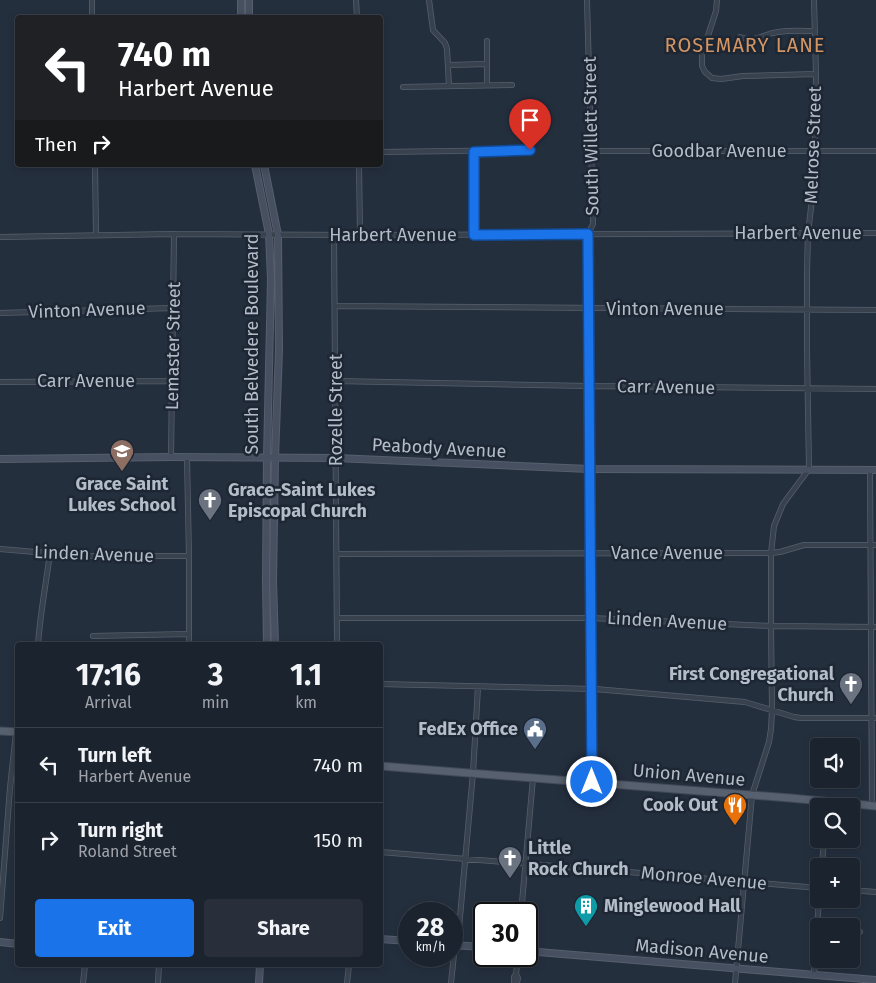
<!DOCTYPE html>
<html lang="en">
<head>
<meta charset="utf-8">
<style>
	body { margin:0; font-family:"Fira Sans",sans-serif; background:#282f3a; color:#f1f3f6; height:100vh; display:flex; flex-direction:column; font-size:19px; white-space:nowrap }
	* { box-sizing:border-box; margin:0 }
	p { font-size:16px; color:#a0a4aa }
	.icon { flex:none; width:28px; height:28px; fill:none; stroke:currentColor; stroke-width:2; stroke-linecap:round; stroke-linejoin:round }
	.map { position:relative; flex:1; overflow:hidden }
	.panel { position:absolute; left:15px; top:642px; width:368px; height:325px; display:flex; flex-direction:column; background:#1b232e; border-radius:5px; box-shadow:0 2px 8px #0003,0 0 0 1px #39404a }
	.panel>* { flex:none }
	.top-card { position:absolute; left:15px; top:15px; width:368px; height:152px; border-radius:5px; box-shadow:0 2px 8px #0003,0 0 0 1px #39404a; background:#202124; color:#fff; overflow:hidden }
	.buttons { position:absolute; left:810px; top:738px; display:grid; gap:10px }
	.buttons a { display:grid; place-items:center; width:50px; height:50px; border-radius:5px; background:#1b232e; box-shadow:0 2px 8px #0003,0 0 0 1px #39404a; font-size:25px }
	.speed { position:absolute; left:398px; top:902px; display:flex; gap:10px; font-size:25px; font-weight:700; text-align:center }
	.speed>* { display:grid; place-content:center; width:65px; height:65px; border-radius:50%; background:#1b232e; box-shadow:0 2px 8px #0003,0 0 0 1px #39404a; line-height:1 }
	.speed small { font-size:12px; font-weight:400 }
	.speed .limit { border:2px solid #111; border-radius:8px; background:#fff; color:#111 }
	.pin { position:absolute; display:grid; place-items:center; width:42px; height:42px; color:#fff; margin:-51px -21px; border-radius:50% 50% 50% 0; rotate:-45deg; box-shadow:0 0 5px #0007 }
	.pin .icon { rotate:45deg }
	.me { position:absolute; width:55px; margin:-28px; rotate:0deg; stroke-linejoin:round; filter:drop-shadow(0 0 4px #0008) }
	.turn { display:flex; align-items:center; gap:18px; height:105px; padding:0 20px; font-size:22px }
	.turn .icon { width:65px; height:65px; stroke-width:2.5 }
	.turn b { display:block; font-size:35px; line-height:42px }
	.then { display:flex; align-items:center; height:48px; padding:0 20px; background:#0003; gap:10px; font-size:19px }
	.eta { display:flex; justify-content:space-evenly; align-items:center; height:85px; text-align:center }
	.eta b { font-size:30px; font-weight:700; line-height:35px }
	.action { display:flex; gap:10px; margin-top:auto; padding:10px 20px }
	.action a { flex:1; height:58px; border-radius:5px; background:#1a73e8; color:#fff; font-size:20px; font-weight:700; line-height:58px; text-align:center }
	.action a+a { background:#282f3a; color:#f1f3f6 }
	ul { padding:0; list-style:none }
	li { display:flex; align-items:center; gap:15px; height:75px; padding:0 20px; border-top:1px solid #39404a }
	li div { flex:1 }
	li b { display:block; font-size:19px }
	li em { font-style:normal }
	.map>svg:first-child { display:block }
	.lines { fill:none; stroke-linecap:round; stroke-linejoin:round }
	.street-casing { stroke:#565f6c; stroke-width:6 }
	.secondary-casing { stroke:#565f6c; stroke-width:8 }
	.primary-casing { stroke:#414a57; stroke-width:9 }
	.street { stroke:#38414e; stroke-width:4.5 }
	.secondary { stroke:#465061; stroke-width:6 }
	.primary { stroke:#56606e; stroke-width:7 }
	.route-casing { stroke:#114b97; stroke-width:12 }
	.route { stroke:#1a73e8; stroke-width:9 }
	.labels { text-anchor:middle; stroke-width:5; stroke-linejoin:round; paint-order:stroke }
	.street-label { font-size:18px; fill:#b4bcc9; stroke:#1d2633 }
	.poi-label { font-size:18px; font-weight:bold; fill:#b4bcc9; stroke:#1d2633; text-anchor:start }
	.quarter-label { font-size:20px; letter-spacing:1px; fill:#d59563; stroke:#1d2633 }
</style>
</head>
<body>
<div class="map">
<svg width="876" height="983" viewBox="0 0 876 983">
	<rect width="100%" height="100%" fill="#242f3e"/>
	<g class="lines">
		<g class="street-casing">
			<path id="street" d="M92 0V18
				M356 0 357 18
				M429 0 433 30 445 43 447 49 449 86
				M587 0 593 218V224L588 234V309L592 782
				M717 0 716 11 705 45 702 55V66L705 72 712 78 721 79 743 76 816 74
				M305 18 326 17
				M740 37C759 43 761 34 778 32 790 30 803 31 815 31
				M487 41V85
				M449 65 487 64
				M403 87 512 85
				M473 151 474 235
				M591 151H876
				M380 152 530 150
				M95 165 96 235
				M359 165 360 235
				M334 235 337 645
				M0 237 174 234 360 235 876 233
				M335 306 876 310
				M0 313 173 308
				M336 381 588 386 876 389
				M0 382 172 381
				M171 457 174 234
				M187 458 189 556V645
				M870 470 872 806
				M0 549 83 556H189
				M337 554 771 553 780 552 804 545H876
				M337 618H590L771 626 876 627
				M93 636 189 634
				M38 645C40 614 46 584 50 553
				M380 684 595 689 745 702 794 717 801 718H876
				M380 852C526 863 673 876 819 888
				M822 866 824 839
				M851 890 876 892
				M521 914 533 778
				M0 918 10 788 16 732
				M851 931 860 932
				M814 974 819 899
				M83 983 85 965
				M158 983 159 965
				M347 983 349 965
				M451 983 454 954 459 928 473 773 478 687
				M514 983V977L516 974
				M517 983 518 978 516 974 518 956
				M735 983 752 795 769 742 771 729 772 710 771 626V553L774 526 783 504 809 469 807 351V272L808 233 813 191 815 151 816 74 814 0"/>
		</g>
		<g class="secondary-casing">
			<path id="secondary" d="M241 0V18
				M249 0V18
				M255 165 269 234 271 279 267 458 266 581 267 645
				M264 165 278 235 279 350 275 458 273 581 275 645
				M0 459 171 457 336 458 589 469 876 470
				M380 939 409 941
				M0 942 18 944
				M451 945 484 947
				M526 951 876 980
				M259 983 260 965"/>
		</g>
		<g class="primary-casing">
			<path id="primary" d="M0 731 18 732
				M380 766 790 798 876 806"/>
		</g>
		<use href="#street" class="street"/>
		<use href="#secondary" class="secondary"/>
		<use href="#primary" class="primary"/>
	</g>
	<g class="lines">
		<g class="route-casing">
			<path id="route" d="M530 150 474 152V235L588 234 592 782"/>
		</g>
		<use href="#route" class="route"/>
	</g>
	<defs>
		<g id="school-pin" transform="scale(1.25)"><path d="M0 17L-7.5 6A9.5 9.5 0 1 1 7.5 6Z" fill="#8d6e63" stroke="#1d2633"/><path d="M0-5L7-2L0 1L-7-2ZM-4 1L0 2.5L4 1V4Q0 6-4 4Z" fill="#fff"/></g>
		<g id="church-pin" transform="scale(1.25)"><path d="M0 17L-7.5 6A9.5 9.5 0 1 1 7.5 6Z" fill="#6b7280" stroke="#1d2633"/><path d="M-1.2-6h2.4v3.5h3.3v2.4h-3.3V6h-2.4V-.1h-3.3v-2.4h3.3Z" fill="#fff"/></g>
		<g id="civic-pin" transform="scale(1.25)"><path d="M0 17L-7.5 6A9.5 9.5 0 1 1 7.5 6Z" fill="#5c6f8a" stroke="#1d2633"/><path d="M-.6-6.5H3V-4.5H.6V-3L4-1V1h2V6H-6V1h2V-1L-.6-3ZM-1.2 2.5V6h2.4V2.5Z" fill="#fff"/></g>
		<g id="restaurant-pin" transform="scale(1.25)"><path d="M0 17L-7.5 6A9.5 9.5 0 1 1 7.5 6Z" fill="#e8710a" stroke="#1d2633"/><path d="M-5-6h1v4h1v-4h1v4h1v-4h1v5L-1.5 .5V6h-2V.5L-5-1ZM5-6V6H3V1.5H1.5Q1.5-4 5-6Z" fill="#fff"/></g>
		<g id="building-pin" transform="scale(1.25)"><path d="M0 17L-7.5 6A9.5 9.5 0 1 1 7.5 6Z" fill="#0f9aa8" stroke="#1d2633"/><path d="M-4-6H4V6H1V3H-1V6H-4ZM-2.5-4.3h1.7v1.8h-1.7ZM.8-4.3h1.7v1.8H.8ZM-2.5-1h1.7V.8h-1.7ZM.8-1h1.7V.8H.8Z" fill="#fff"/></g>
	</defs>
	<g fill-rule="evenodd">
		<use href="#school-pin" x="122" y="451"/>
		<use href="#church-pin" x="210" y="500"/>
		<use href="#church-pin" x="851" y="684"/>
		<use href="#civic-pin" x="535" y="729"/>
		<use href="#restaurant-pin" x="735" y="805"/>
		<use href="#church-pin" x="510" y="858"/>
		<use href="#building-pin" x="586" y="906"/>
	</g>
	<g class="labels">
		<g class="street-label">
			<text transform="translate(591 136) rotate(-91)" y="6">South Willett Street</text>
			<text transform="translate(813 145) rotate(-88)" y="6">Melrose Street</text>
			<text x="719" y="157">Goodbar Avenue</text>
			<text x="798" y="239">Harbert Avenue</text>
			<text x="393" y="241">Harbert Avenue</text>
			<text x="665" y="315">Vinton Avenue</text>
			<text transform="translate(87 310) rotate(-2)" y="6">Vinton Avenue</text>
			<text transform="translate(252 344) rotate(-90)" y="6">South Belvedere Boulevard</text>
			<text transform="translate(173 346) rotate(-89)" y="6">Lemaster Street</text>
			<text x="86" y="387">Carr Avenue</text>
			<text transform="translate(666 387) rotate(1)" y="6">Carr Avenue</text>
			<text transform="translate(336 410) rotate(-90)" y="6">Rozelle Street</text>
			<text transform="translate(439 448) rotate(3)" y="6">Peabody Avenue</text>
			<text x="667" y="559">Vance Avenue</text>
			<text transform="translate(94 554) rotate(2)" y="6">Linden Avenue</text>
			<text transform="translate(667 621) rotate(3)" y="6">Linden Avenue</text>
			<text transform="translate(689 775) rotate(5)" y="6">Union Avenue</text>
			<text transform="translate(704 878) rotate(5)" y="6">Monroe Avenue</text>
			<text transform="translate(702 951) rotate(5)" y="6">Madison Avenue</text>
		</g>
		<g class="poi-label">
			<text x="122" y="490" text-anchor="middle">Grace Saint<tspan x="122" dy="21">Lukes School</tspan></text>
			<text x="228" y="496">Grace-Saint Lukes<tspan x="228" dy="21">Episcopal Church</tspan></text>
			<text x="834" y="680" text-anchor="end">First Congregational<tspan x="834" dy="21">Church</tspan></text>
			<text x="518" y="735" text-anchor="end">FedEx Office</text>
			<text x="718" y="811" text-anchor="end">Cook Out</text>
			<text x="528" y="854">Little<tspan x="528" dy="21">Rock Church</tspan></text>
			<text x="604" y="912">Minglewood Hall</text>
		</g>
		<g class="quarter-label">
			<text x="745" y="52">ROSEMARY LANE</text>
		</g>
	</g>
</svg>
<div class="buttons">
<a><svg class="icon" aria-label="sound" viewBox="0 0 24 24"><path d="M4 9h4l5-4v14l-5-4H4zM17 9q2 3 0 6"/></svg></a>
<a><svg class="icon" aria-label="search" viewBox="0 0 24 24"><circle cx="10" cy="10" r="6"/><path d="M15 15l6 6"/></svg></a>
<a>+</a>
<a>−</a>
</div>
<div class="speed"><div>28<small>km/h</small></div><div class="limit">30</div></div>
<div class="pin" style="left:530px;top:150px;background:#d93025"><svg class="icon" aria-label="arrive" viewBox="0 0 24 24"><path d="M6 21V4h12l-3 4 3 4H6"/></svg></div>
<svg class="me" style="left:592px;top:782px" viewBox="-20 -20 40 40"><circle r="17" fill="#1a73e8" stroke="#fff" stroke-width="3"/><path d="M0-11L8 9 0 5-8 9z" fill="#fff"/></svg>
<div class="top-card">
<div class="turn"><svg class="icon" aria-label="left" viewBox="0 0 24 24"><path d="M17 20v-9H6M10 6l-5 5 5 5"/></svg><div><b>740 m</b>Harbert Avenue</div></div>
<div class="then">Then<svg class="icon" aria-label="right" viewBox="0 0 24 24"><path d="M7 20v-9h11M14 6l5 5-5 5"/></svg></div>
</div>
<section class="panel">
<div class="eta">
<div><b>17:16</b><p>Arrival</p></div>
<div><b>3</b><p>min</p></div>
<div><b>1.1</b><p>km</p></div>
</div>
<ul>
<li><svg class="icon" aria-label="left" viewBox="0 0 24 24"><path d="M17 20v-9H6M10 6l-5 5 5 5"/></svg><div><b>Turn left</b><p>Harbert Avenue</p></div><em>740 m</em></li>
<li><svg class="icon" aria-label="right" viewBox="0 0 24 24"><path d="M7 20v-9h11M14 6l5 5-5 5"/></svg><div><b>Turn right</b><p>Roland Street</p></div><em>150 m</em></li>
</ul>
<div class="action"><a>Exit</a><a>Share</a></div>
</section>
</div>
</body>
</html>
